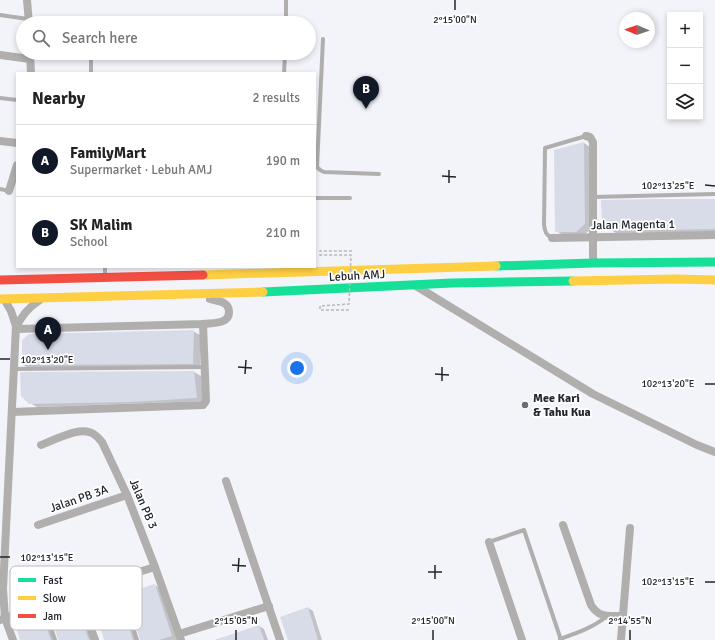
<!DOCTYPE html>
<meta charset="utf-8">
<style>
body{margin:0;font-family:Signika,sans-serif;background:#f6f6f6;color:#222}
.controls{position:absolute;right:12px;top:12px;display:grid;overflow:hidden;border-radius:0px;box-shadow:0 2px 6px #0003}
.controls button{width:36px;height:36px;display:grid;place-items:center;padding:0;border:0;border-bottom:1px solid #e0e0e0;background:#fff;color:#222;font:20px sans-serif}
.compass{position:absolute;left:619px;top:12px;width:36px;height:36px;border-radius:50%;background:#fff;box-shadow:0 2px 6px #0003;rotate:272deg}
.you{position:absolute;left:297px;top:368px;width:14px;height:14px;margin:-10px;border:3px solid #fff;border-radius:50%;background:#1a73e8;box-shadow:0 0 0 6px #1a73e833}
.badge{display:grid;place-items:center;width:26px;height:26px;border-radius:50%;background:#111827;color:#fff;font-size:13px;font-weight:700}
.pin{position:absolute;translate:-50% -33px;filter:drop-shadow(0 1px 2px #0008)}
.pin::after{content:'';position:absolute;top:21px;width:14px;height:12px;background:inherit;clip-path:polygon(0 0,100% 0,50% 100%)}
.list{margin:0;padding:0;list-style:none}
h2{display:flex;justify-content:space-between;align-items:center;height:52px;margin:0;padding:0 16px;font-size:17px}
h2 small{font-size:13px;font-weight:400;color:#767676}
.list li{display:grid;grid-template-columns:26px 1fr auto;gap:12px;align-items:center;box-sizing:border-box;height:72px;padding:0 16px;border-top:1px solid #e0e0e0}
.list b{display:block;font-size:15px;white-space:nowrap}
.list p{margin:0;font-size:13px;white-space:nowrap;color:#767676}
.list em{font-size:13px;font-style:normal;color:#767676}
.icon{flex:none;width:22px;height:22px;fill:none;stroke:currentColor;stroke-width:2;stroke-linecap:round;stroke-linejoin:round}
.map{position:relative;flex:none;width:715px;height:640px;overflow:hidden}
.search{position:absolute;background:#fff;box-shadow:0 2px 6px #0003;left:16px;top:16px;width:300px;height:44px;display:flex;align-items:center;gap:10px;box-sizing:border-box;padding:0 14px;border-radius:22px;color:#767676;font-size:15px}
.panel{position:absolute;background:#fff;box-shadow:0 2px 6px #0003;left:16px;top:72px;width:300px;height:196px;border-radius:0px}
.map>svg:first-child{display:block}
</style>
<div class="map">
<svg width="715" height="640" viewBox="0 0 715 640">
<rect width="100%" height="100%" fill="#f2f4fa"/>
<g fill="#0003">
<polygon points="584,143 590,147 592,228 584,235 563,235 556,231"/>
<polygon points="715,200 715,232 616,233 603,226"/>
<polygon points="193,331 200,335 200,367 30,369 23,365"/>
<polygon points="194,372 201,376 203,401 37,407 30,403"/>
<polygon points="154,585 160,588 177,640 141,640"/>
<polygon points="119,596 124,599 137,640 105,640"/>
<polygon points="308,608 313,611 322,640 289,640"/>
<polygon points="78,611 83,614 92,640 59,640"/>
<polygon points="44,622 49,625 55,640 21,640"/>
<polygon points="259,626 264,629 268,640 215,640"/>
</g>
<g fill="#d8dce8">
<polygon points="584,142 585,224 576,232 555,232 554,150"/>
<polygon points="655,199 715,199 715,229 612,231 602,226 601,200"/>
<polygon points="194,330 193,364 22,365 22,340 29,334"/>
<polygon points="194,371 197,398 131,402 29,404 21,396 20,372"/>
<polygon points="155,584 172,636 159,640 140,640 125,593"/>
<polygon points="119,595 133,640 104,640 102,633 92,604"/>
<polygon points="308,607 318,640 288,640 280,617"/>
<polygon points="78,610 89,640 58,640 52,619"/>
<polygon points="44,621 51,640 20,640 17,630"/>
<polygon points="259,625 264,640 218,640 218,639"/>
</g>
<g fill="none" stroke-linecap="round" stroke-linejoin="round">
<g stroke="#b0afae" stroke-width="4">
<polyline points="0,15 28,19"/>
<polyline points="286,23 286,0"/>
<polyline points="323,39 317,167 320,170 324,172 379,174"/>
<polyline points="91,73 91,53"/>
<polyline points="284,73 285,53"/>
<polyline points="0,98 17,100"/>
<polyline points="0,189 9,191"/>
<polyline points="593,197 715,194"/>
<polyline points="315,198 350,198"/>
<path d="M 552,238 C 546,235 545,232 544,225 L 545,148 L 586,136"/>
<polyline points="105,267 105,275"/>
<polyline points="14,369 205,367"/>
<polyline points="489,542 524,530 561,640"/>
<polyline points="117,579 137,640"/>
<polyline points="43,604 55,640"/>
<path d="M 560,639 C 577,633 592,628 606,617"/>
</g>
<g stroke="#b0afae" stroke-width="8">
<polyline points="27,0 29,23"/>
<polyline points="30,54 31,73"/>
<polyline points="0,55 30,59"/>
<polyline points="586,136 590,137 593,142 593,263"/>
<polyline points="0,141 17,143"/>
<polyline points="9,191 17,165"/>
<polyline points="552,238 715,235"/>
<polyline points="416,286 593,394 697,445 715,452"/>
<polyline points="4,299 11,311 16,326 3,589 5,618 13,640"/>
<path d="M 16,328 C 21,316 29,307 40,300"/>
<path d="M 16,329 L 203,324 C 210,323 219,324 225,320 C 228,318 229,315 229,312 C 229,301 217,301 210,299"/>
<polyline points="12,412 203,405 206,401 203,324"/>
<path d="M 41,445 C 55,440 82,424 95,435 C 98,437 100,440 102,442 L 127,495 L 155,567 L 181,640"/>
<polyline points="226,481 280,640"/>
<polyline points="38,525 127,495"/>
<path d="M 563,525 L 591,605 C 599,618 608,616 622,616"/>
<polyline points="489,542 522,640"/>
<polyline points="77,591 95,640"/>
<polyline points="0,620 77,591 155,567"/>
<polyline points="179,634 269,606"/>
<polyline points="621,640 630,528"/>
</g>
<g stroke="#16e098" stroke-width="9">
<polyline points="496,266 593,263 715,262"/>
<polyline points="263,292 452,283 573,281"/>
</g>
<g stroke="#ffcf43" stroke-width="9">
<polyline points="203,275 496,266"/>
<polyline points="573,281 676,279 715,280"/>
<polyline points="0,299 263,292"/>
</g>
<polyline stroke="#f24e42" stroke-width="9" points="0,280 203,275"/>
<polyline stroke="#b6b8b9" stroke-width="1.5" stroke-dasharray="3 2" stroke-linecap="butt" points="349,310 320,310 320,306 349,304 351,255 320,255 320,251 354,251"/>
</g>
<path fill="none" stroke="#22242b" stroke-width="1.5" d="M 455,10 L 455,0M 442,176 L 456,177M 449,183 L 449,170M 705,185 L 715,186M 0,359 L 10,359M 238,367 L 252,368M 245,374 L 246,360M 435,374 L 449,375M 442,381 L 442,367M 705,384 L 715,384M 0,557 L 10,557M 232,565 L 246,566M 238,572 L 239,558M 428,572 L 442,572M 435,579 L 435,565M 705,582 L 715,582M 236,640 L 236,630M 433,640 L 433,630M 630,640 L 630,630"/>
<circle fill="#6b6d73" stroke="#fff" stroke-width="1.5" cx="525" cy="405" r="4"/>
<g text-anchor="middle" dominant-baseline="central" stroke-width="3.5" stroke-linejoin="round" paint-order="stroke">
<g font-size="12" fill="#22242b" stroke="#fff">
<text transform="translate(633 225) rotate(-1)">Jalan Magenta 1</text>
<text transform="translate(357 276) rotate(-3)">Lebuh AMJ</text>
<text transform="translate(79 499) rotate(-19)">Jalan PB 3A</text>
<text transform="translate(143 504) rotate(67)">Jalan PB 3</text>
</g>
<g font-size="12" font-weight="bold" fill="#22242b" stroke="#fff" text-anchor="start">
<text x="533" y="398">Mee Kari<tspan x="533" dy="14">&amp; Tahu Kua</tspan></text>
</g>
</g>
<rect x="10" y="566" width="132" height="64" rx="6" fill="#fff" stroke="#bdbdbf" stroke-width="1"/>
<rect x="18" y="578" width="18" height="4" fill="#16e098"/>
<rect x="18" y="596" width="18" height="4" fill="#ffcf43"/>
<rect x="18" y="614" width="18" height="4" fill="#f24e42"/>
<g font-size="11" fill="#22242b">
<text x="43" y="584">Fast</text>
<text x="43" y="602">Slow</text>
<text x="43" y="620">Jam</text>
</g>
<g font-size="10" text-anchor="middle" fill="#22242b" stroke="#fff" stroke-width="3.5" stroke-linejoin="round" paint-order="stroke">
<text x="455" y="23">2°15'00"N</text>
<text x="668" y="189">102°13'25"E</text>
<text x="47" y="363">102°13'20"E</text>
<text x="668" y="387">102°13'20"E</text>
<text x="47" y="561">102°13'15"E</text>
<text x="668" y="585">102°13'15"E</text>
<text x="236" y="624">2°15'05"N</text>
<text x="433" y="624">2°15'00"N</text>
<text x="630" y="624">2°14'55"N</text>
</g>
</svg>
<div class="controls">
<button>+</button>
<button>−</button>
<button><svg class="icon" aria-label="layers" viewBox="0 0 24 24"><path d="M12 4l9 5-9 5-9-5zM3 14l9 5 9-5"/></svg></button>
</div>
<svg class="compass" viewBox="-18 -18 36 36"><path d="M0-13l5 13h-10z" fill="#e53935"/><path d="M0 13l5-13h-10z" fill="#767676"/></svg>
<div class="you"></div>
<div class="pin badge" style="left:48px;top:350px">A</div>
<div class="pin badge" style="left:366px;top:109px">B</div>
<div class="search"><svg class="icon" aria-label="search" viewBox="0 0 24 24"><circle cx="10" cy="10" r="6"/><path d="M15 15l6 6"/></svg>Search here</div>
<section class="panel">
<h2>Nearby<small>2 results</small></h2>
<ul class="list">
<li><span class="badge">A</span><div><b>FamilyMart</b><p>Supermarket · Lebuh AMJ</p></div><em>190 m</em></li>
<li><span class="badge">B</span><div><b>SK Malim</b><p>School</p></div><em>210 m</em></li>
</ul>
</section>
</div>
